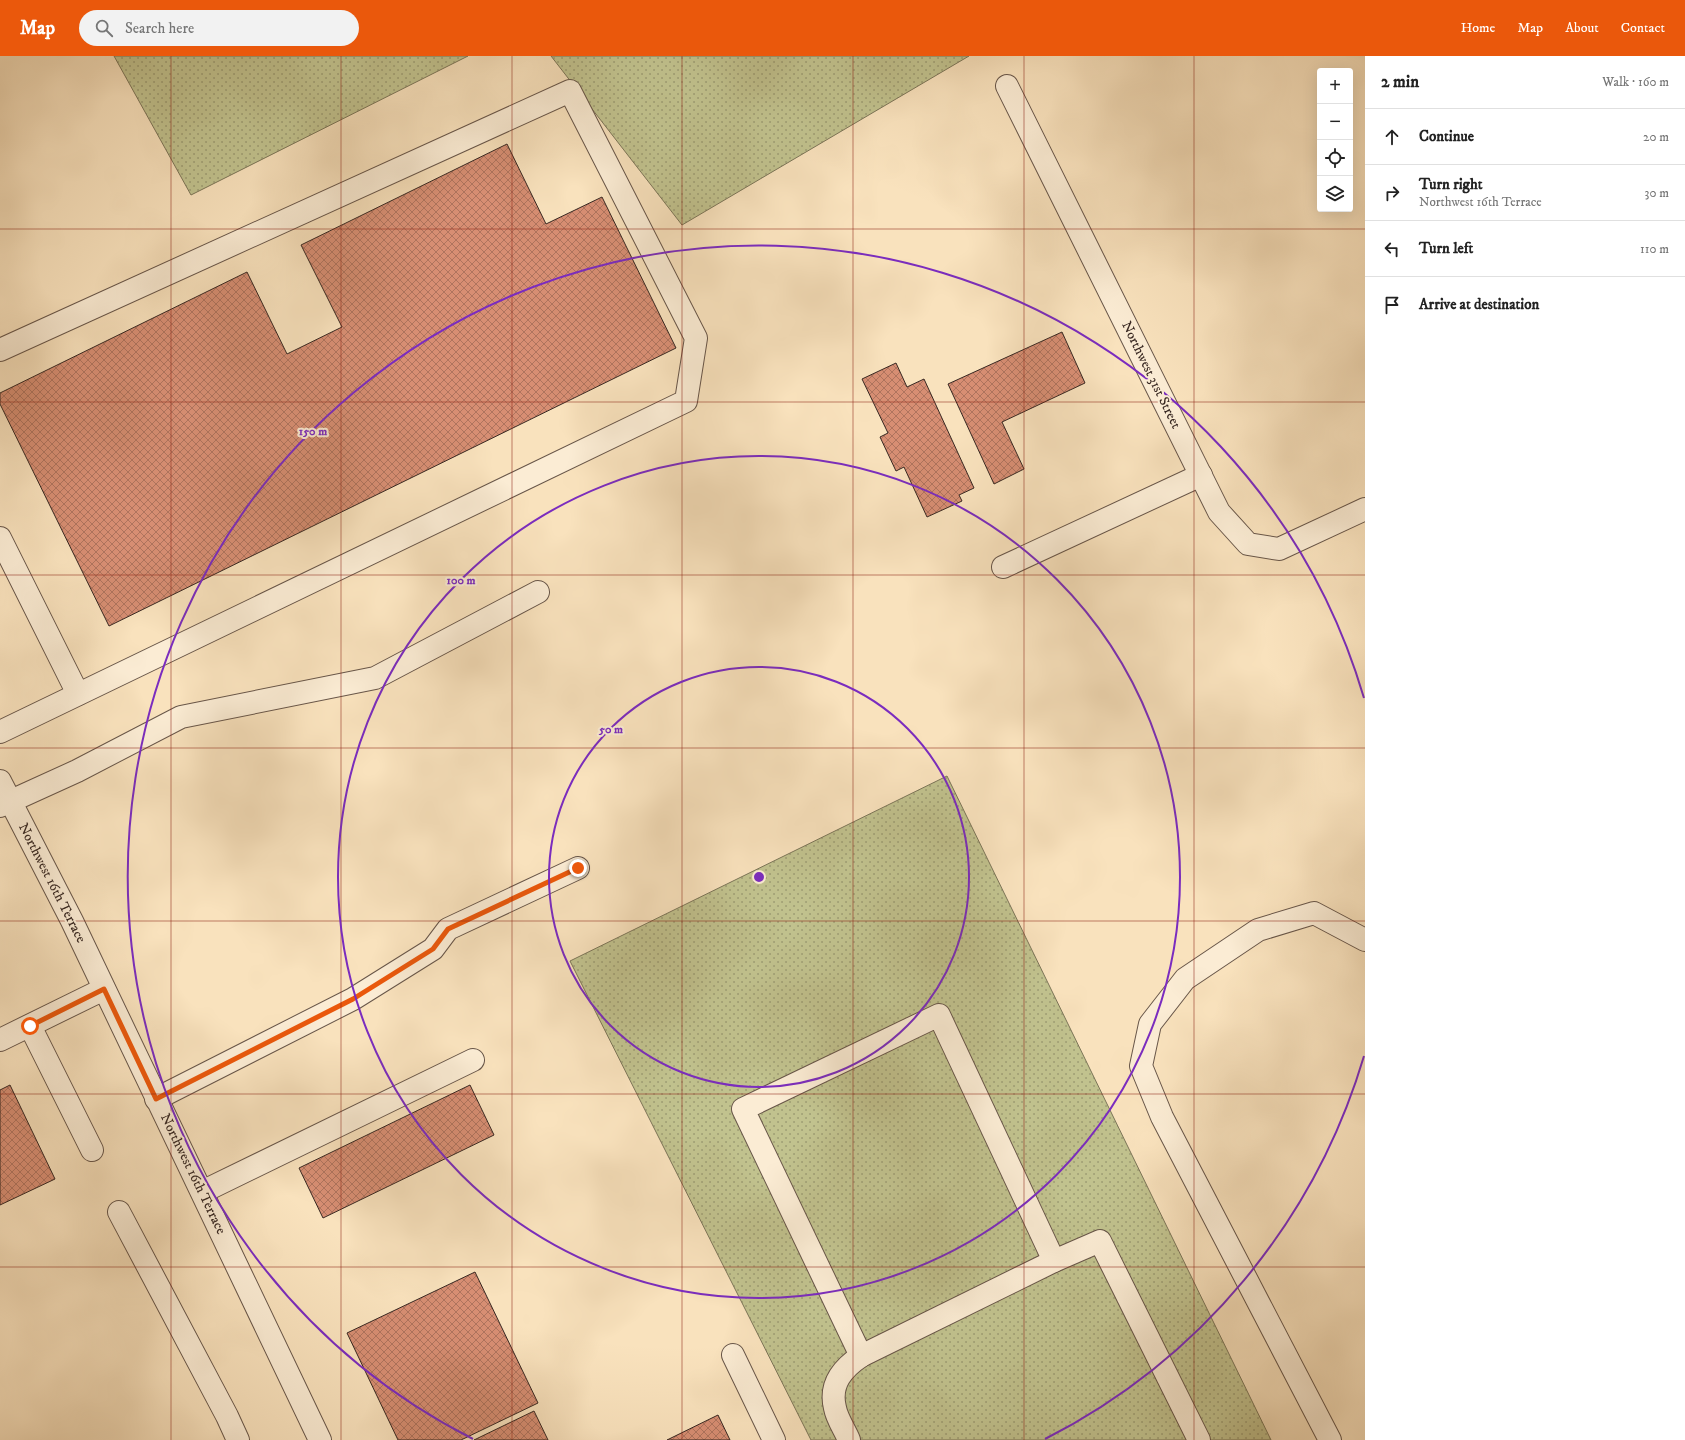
<!DOCTYPE html>
<meta charset="utf-8">
<style>
body{margin:0;font-family:"IM FELL DW Pica",serif;background:#f2f2f2;color:#222}
.controls{position:absolute;right:12px;top:12px;display:grid;overflow:hidden;border-radius:4px;box-shadow:0 4px 16px #0002}
.controls button{width:36px;height:36px;display:grid;place-items:center;padding:0;border:0;border-bottom:1px solid #e0e0e0;background:#fff;color:#222;font:20px sans-serif}
.stop{position:absolute;width:12px;height:12px;margin:-9px;border:3px solid #ea580c;border-radius:50%;background:#fff}
.stop.end{background:#ea580c;border-color:#fff;box-shadow:0 1px 4px #0008}
.list{margin:0;padding:0;list-style:none}
h2{display:flex;justify-content:space-between;align-items:center;height:52px;margin:0;padding:0 16px;font-size:17px}
h2 small{font-size:13px;font-weight:400;color:#767676}
.list li{display:grid;grid-template-columns:26px 1fr auto;gap:12px;align-items:center;box-sizing:border-box;height:56px;padding:0 16px;border-top:1px solid #e0e0e0}
.list b{display:block;font-size:15px;white-space:nowrap}
.list p{margin:0;font-size:13px;white-space:nowrap;color:#767676}
.list em{font-size:13px;font-style:normal;color:#767676}
.icon{flex:none;width:22px;height:22px;fill:none;stroke:currentColor;stroke-width:2;stroke-linecap:round;stroke-linejoin:round}
.map{position:relative;flex:none;width:1365px;height:1384px;overflow:hidden}
header{display:flex;align-items:center;gap:24px;box-sizing:border-box;height:56px;padding:0 20px;background:#ea580c;color:#fff}
header strong{font-size:19px}
nav{display:flex;gap:22px;margin-inline-start:auto;font-size:14px}
.search{width:280px;height:36px;background:#f2f2f2;display:flex;align-items:center;gap:10px;box-sizing:border-box;padding:0 14px;border-radius:22px;color:#767676;font-size:15px}
main{display:flex}
aside{flex:1;background:#fff}
.map>svg:first-child{display:block}
</style>
<header>
<strong>Map</strong>
<div class="search"><svg class="icon" aria-label="search" viewBox="0 0 24 24"><circle cx="10" cy="10" r="6"/><path d="M15 15l6 6"/></svg>Search here</div>
<nav><a>Home</a><a>Map</a><a>About</a><a>Contact</a></nav>
</header>
<main>
<div class="map">
<svg width="1365" height="1384" viewBox="0 0 1365 1384">
<defs>
<pattern id="grass-dots" width="8" height="8" patternUnits="userSpaceOnUse"><rect width="8" height="8" fill="#c1c28e"/><path d="M2 2h.1M6 6h.1" fill="none" stroke="#9e9e74" stroke-width="1.8" stroke-linecap="round"/></pattern>
<pattern id="building-cross-hatch" width="8" height="8" patternUnits="userSpaceOnUse"><rect width="8" height="8" fill="#d78e73"/><path d="M0 0l8 8M0 8l8-8" fill="none" stroke="#af745e"/></pattern>
</defs>
<rect width="100%" height="100%" fill="#f9e2bd"/>
<filter id="stains"><feTurbulence type="fractalNoise" baseFrequency=".005" numOctaves="4"/><feColorMatrix values="0 0 0 0 .2 0 0 0 0 .09 0 0 0 0 .02 0 0 0 .5 -.17"/></filter>
<radialGradient id="worn" r=".72"><stop offset=".6" stop-color="#630" stop-opacity="0"/><stop offset="1" stop-color="#630" stop-opacity=".3"/></radialGradient>
<g fill="url(#grass-dots)" stroke="#7c7558">
<polygon points="114,0 468,0 191,139"/>
<polygon points="551,0 969,0 682,169"/>
<polygon points="947,720 1271,1384 811,1384 570,905"/>
</g>
<g fill="url(#building-cross-hatch)" stroke="#382822">
<polygon points="507,88 546,168 602,141 676,292 109,570 0,348 0,337 247,216 287,298 342,271 301,189"/>
<polygon points="1062,276 1085,327 1002,366 1024,413 994,428 948,328"/>
<polygon points="896,307 907,331 924,323 974,432 959,439 962,445 927,461 904,411 896,415 880,381 888,377 862,323"/>
<polygon points="10,1029 55,1123 0,1149 0,1034"/>
<polygon points="470,1029 494,1079 323,1162 299,1112"/>
<polygon points="475,1216 538,1347 461,1384 398,1384 347,1277"/>
<polygon points="534,1355 548,1384 474,1384"/>
<polygon points="718,1359 730,1384 667,1384"/>
</g>
<g fill="none" stroke-linecap="round" stroke-linejoin="round">
<defs>
<g id="minor">
<polyline points="1007,30 1219,456 1248,488 1279,493 1365,453"/>
<polyline points="0,294 570,35 696,282 686,345 0,676"/>
<polyline points="0,482 78,638"/>
<polyline points="1003,511 1201,419"/>
<polyline points="0,725 72,865 320,1384"/>
<polyline points="0,750 77,715 181,661 375,622 538,536"/>
<polyline points="30,970 92,1094"/>
<polyline points="0,984 104,933"/>
<polyline points="156,1043 353,943 433,893 448,873 578,812"/>
<polyline points="202,1136 473,1004"/>
<polyline points="119,1156 227,1360 238,1384"/>
<polyline points="733,1299 774,1384"/>
<polyline points="861,1300 743,1053 939,959 1054,1205"/>
<path d="M 849,1384 C 845,1374 837,1363 835,1352 C 829,1328 843,1312 861,1300 L 1054,1205 L 1100,1185 L 1199,1384"/>
<polyline points="1330,1384 1162,1061 1141,1010 1150,968 1185,923 1258,874 1314,857 1365,884"/>
</g>
</defs>
<use href="#minor" stroke="#685649" stroke-width="24"/>
<use href="#minor" stroke="#fbecd4" stroke-width="22"/>
</g>
<g fill="none" stroke-linecap="round" stroke-linejoin="round">
<polyline stroke="#ea580c" stroke-width="5" points="30,970 104,933 156,1043 353,943 433,893 448,873 578,812"/>
</g>
<path fill="none" stroke="#8f2418" stroke-width="1" stroke-opacity="0.55" d="M 171,0 L 171,1384M 341,0 L 341,1384M 512,0 L 512,1384M 682,0 L 682,1384M 853,0 L 853,1384M 1024,0 L 1024,1384M 1194,0 L 1194,1384M 0,173 L 1365,173M 0,346 L 1365,346M 0,519 L 1365,519M 0,692 L 1365,692M 0,865 L 1365,865M 0,1038 L 1365,1038M 0,1211 L 1365,1211"/>
<g fill="none" stroke="#7b2cbf" stroke-width="2">
<circle cx="759" cy="821" r="210"/>
<circle cx="759" cy="821" r="421"/>
<path d="M1364 1000A631 631 0 0 1 1045 1383M473 1383A631 631 0 1 1 1364 642"/>
</g>
<g text-anchor="middle" dominant-baseline="central" stroke-width="4" stroke-linejoin="round" paint-order="stroke">
<g font-size="14" fill="#382822" stroke="#fbecd4">
<text transform="translate(1151 319) rotate(64)">Northwest 31st Street</text>
<text transform="translate(52 827) rotate(63)">Northwest 16th Terrace</text>
<text transform="translate(193 1118) rotate(64)">Northwest 16th Terrace</text>
</g>
</g>
<circle cx="759" cy="821" r="6" fill="#7b2cbf" stroke="#fbecd4" stroke-width="2"/>
<g font-size="12" text-anchor="middle" font-weight="bold" fill="#7b2cbf" stroke="#fbecd4" stroke-width="4" stroke-linejoin="round" paint-order="stroke">
<text x="313" y="379">150 m</text>
<text x="461" y="528">100 m</text>
<text x="611" y="677">50 m</text>
</g>
<rect width="100%" height="100%" filter="url(#stains)"/>
<rect width="100%" height="100%" fill="url(#worn)"/>
</svg>
<div class="controls">
<button>+</button>
<button>−</button>
<button><svg class="icon" aria-label="locate" viewBox="0 0 24 24"><circle cx="12" cy="12" r="6"/><path d="M12 2v4M12 18v4M2 12h4M18 12h4"/></svg></button>
<button><svg class="icon" aria-label="layers" viewBox="0 0 24 24"><path d="M12 4l9 5-9 5-9-5zM3 14l9 5 9-5"/></svg></button>
</div>
<div class="stop" style="left:30px;top:970px"></div>
<div class="stop end" style="left:578px;top:812px"></div>
</div>
<aside>
<h2>2 min<small>Walk · 160 m</small></h2>
<ul class="list">
<li><svg class="icon" aria-label="ahead" viewBox="0 0 24 24"><path d="M12 20V5M6 11l6-6 6 6"/></svg><div><b>Continue</b></div><em>20 m</em></li>
<li><svg class="icon" aria-label="right" viewBox="0 0 24 24"><path d="M7 20v-9h11M14 6l5 5-5 5"/></svg><div><b>Turn right</b><p>Northwest 16th Terrace</p></div><em>30 m</em></li>
<li><svg class="icon" aria-label="left" viewBox="0 0 24 24"><path d="M17 20v-9H6M10 6l-5 5 5 5"/></svg><div><b>Turn left</b></div><em>110 m</em></li>
<li><svg class="icon" aria-label="arrive" viewBox="0 0 24 24"><path d="M6 21V4h12l-3 4 3 4H6"/></svg><div><b>Arrive at destination</b></div></li>
</ul>
</aside>
</main>
